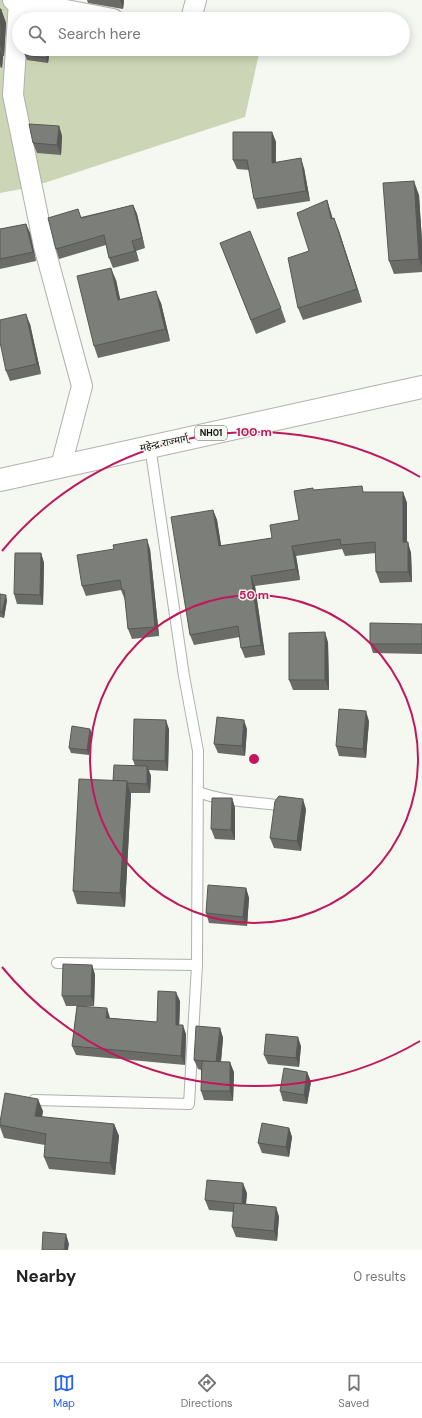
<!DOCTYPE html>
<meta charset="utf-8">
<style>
body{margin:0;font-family:"DM Sans","Noto Sans Devanagari",sans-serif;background:#f2f2f2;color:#222}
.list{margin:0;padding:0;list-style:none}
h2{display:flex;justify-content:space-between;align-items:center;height:52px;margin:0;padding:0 16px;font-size:17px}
h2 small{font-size:13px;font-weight:400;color:#767676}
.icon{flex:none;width:22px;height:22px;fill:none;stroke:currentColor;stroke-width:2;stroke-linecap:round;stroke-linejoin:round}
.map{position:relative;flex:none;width:422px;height:1250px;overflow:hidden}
.search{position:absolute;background:#fff;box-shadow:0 2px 10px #0003;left:12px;right:12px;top:12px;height:44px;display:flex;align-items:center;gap:10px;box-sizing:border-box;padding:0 14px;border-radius:22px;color:#767676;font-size:15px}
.sheet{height:112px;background:#fff}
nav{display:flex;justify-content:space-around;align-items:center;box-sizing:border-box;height:56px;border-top:1px solid #e0e0e0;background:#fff;font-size:11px;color:#767676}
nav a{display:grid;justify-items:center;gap:2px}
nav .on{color:#2563eb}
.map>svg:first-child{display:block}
</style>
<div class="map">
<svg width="422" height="1250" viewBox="0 0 422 1250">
<rect width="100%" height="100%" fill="#f5f7f1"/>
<polygon fill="#ccd5b5" points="0,0 13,0 113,19 19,19 19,49 260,49 245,117 32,187 0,193"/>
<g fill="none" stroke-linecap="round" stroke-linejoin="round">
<defs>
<g id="lane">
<polyline points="150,446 184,676 198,751 197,965"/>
<path d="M 198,792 C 225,802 248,801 276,805"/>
<polyline points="34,1100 189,1104 197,965 57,963"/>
</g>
<g id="street">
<polyline points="13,0 113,19"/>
<polyline points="19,1 13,95 44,246 82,386 61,466"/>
<polyline points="191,19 196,0"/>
</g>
<polyline id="highway" points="0,480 422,387"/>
</defs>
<use href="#lane" stroke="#b0b1ac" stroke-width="12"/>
<use href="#street" stroke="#b0b1ac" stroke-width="22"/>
<use href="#highway" stroke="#b0b1ac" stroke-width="24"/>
<use href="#lane" stroke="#fff" stroke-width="10"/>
<use href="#street" stroke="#fff" stroke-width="20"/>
<use href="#highway" stroke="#fff" stroke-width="22"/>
</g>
<g fill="#6b6c68">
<polygon points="87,0 124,0 123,9 88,3"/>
<polygon points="0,9 1,9 6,23 4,56 3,56 2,68 0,67"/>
<polygon points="50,49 48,63 27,60 25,55"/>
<polygon points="59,126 62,136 61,155 37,153 33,143"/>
<polygon points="272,132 276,142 276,162 304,168 310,201 257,209 254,199 249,170 237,169 233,160"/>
<polygon points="419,195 422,242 422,272 394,274 389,261"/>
<polygon points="327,200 331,213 333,219 339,231 362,302 303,320 298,308 309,251"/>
<polygon points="133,205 137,214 145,248 136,251 139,261 113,268 109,258 106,245 59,259 56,249 81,217"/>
<polygon points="26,224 30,233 36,261 0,269 0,229"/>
<polygon points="220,243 281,308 286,322 256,334"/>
<polygon points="116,280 120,300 161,303 170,341 98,358 94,346"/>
<polygon points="30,324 41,374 10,381 6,371"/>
<polygon points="314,490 365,492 403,492 407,503 407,542 411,553 412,582 380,583 376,572 376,553 345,556 342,549 296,556 300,580 255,586 265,655 245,658 241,648 240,637 194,645 190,635 213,510 217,520 221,546 272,538 299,520"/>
<polygon points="150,549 159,636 132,639 128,629 125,600 121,590 86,596 82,586"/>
<polygon points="41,553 44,563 43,605 17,604 14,594"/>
<polygon points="0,594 7,600 4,618 0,617"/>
<polygon points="422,624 422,654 373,653 370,644"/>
<polygon points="328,642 329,690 293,690 289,680"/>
<polygon points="369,721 366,758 339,756 336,746"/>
<polygon points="169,729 168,771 149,770 151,776 150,793 131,793 131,795 125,907 77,904 73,891 113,781 135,766 133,760"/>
<polygon points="247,729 245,756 218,753 214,744"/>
<polygon points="92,734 89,755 71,753 69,748"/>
<polygon points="232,798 235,808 235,840 215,839 211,829"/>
<polygon points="306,809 301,851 274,848 270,838"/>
<polygon points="246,888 249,898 247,926 209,923 206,913"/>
<polygon points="92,965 95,975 94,1006 79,1006 110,1018 157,1022 180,1001 179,1025 186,1034 185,1065 76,1055 72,1046 77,1006 66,1006 62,996"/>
<polygon points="220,1028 223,1038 221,1062 234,1072 233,1101 204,1100 201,1091 201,1070 198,1069 194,1060"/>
<polygon points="301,1046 299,1067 268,1064 264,1055"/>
<polygon points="307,1072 311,1082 307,1104 283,1101 280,1091"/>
<polygon points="43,1111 42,1117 114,1124 119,1136 115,1175 49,1169 44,1157 45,1145 4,1138 0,1127 0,1122"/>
<polygon points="289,1128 292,1137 289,1157 262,1153 258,1143"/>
<polygon points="247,1193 246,1204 276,1207 279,1217 277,1241 236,1237 232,1227 234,1212 209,1210 205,1200"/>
</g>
<g fill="#575855">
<polygon points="120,0 124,0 123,9"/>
<polygon points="1,9 6,23 4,56 0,45"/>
<polygon points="0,49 3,56 2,68 0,63"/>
<polygon points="47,49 50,49 48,63 46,58"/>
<polygon points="59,126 62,136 61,155 57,145"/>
<polygon points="272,132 276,142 275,173 272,163"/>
<polygon points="301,158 304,168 310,201 306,191"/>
<polygon points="414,181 419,195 422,242 422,267 419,259"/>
<polygon points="327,200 331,213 335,232 331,219"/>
<polygon points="133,205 137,214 145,248 142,238"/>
<polygon points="334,218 339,231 362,302 357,289"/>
<polygon points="26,224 30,233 36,261 33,252"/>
<polygon points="132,241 136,251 139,261 135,251"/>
<polygon points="111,268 116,280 123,312 118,300"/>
<polygon points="156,291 161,303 170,341 165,329"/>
<polygon points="26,314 30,324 41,374 37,364"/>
<polygon points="403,492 407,503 407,553 403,542"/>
<polygon points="213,510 217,520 223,557 219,546"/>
<polygon points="147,539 150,549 159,636 155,627"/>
<polygon points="408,542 411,553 412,582 408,572"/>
<polygon points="292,546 296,556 300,580 296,569"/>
<polygon points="41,553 44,563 43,605 40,595"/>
<polygon points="251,576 255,586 265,655 261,645"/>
<polygon points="6,595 7,600 4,618 2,612"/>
<polygon points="325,632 328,642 329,690 325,680"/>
<polygon points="366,711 369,721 366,758 363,749"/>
<polygon points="166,720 169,729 168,771 165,761"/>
<polygon points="244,720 247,729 245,756 242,746"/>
<polygon points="90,729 92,734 89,755 87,750"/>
<polygon points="147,766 151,776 150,793 147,784"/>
<polygon points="127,781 131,795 125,907 120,893"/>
<polygon points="232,798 235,808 235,840 231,830"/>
<polygon points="303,799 306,809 301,851 297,841"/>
<polygon points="246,888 249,898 247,926 243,917"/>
<polygon points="92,965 95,975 94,1006 91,996"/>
<polygon points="176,992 180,1001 179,1034 176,1025"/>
<polygon points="107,1008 110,1018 109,1027 106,1018"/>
<polygon points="183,1025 186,1034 185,1065 181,1056"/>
<polygon points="220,1028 223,1038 220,1071 216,1062"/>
<polygon points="298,1037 301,1046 299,1067 296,1058"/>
<polygon points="230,1062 234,1072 233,1101 230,1091"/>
<polygon points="307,1072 311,1082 307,1104 304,1095"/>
<polygon points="38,1099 43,1111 40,1128 35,1116"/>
<polygon points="114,1124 119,1136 115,1175 110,1163"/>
<polygon points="289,1128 292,1137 289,1157 286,1147"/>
<polygon points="243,1183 247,1193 245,1213 242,1204"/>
<polygon points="276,1207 279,1217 277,1241 274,1231"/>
<polygon points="66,1234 69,1244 68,1250 64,1250"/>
</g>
<g fill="#7c7e79" stroke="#575855">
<polygon points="0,9 1,9 0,25"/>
<polygon points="25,49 47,49 46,58 25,55"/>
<polygon points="29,124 59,126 57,145 33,143"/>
<polygon points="233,132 272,132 272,163 301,158 306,191 254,199 247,160 233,160"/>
<polygon points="414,181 419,259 389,261 383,183"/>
<polygon points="327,200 331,219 334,218 357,289 298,308 288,258 309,251 297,213"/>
<polygon points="133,205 142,238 132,241 135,251 109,258 104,235 56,249 48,218 78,209 81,218"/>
<polygon points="26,224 33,252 0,259 0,229"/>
<polygon points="250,231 281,308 251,320 220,243"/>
<polygon points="111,268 118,300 156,291 165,329 94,346 77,276"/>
<polygon points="26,314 37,364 6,371 0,342 0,320"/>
<polygon points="362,486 363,492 403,492 403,542 408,542 408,572 376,572 375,542 341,545 340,539 292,546 296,569 251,576 261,645 241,648 238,626 190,635 171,517 213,510 219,546 272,538 270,525 299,520 294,491 313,488 313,490"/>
<polygon points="147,539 155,627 128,629 124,590 122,590 120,580 82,586 77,555 114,549 113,545"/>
<polygon points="15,553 41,553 40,595 14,594"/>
<polygon points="0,594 6,595 2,612 0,612"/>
<polygon points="370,623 422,624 422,644 370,644"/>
<polygon points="325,632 325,680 289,680 289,633"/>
<polygon points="339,709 366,711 363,749 336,746"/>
<polygon points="217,717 244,720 242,746 214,744"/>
<polygon points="134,719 166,720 165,761 133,760"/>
<polygon points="72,726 90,729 87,750 69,748"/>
<polygon points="114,765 147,766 147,784 127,783 127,781 113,781"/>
<polygon points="79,779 127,781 120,893 73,891"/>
<polygon points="279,796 303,799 297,841 270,838 275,801"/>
<polygon points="212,798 232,798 231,830 211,829"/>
<polygon points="208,885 246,888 243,917 206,913"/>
<polygon points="63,964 92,965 91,996 62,996"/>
<polygon points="158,991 176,992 176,1025 183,1025 181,1056 72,1046 77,1006 107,1008 106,1018 157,1022"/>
<polygon points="196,1026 220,1028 216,1062 194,1060"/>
<polygon points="266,1034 298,1037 296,1058 264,1055"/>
<polygon points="202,1061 230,1062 230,1091 201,1091"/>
<polygon points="284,1068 307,1072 304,1095 280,1091"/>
<polygon points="5,1093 38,1099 35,1116 114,1124 110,1163 44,1157 46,1134 0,1125 0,1122"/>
<polygon points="262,1123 289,1128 286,1147 258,1143"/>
<polygon points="207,1180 243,1183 242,1204 205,1200"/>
<polygon points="234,1203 276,1207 274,1231 232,1227"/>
<polygon points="43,1232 66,1234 64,1250 42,1250"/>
</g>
<g fill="none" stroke="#c2185b" stroke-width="2">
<circle cx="254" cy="759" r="164"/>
<path d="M420 1041A327 327 0 0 1 2 967M2 551A327 327 0 0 1 420 477"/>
</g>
<g text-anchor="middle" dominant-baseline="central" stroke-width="3" stroke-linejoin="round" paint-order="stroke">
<rect fill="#f5f7f1" stroke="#545552" stroke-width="1" x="195" y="426" width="32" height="14" rx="3"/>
<g font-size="9" font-weight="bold" fill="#0f0f0e">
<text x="211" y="433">NH01</text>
</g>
<g font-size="10" fill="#0f0f0e" stroke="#f5f7f1">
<text transform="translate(164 443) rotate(-12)">महेन्द्र राज्मार्ग्</text>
</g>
</g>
<circle cx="254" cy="759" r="6" fill="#c2185b" stroke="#f5f7f1" stroke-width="2"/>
<g font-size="12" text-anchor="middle" font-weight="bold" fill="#c2185b" stroke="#f5f7f1" stroke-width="3" stroke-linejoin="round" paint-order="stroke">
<text x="254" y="436">100 m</text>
<text x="254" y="599">50 m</text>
</g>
</svg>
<div class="search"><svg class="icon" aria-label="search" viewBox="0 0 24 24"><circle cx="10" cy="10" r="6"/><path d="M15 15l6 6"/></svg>Search here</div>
</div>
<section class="sheet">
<h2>Nearby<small>0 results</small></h2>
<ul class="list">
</ul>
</section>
<nav>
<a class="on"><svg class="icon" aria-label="map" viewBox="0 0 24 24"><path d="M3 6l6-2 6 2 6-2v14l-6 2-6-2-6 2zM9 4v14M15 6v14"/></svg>Map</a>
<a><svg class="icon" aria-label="directions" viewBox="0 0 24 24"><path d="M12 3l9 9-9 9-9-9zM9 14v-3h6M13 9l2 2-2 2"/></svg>Directions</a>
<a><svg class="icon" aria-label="saved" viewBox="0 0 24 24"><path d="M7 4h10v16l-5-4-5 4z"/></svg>Saved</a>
</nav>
